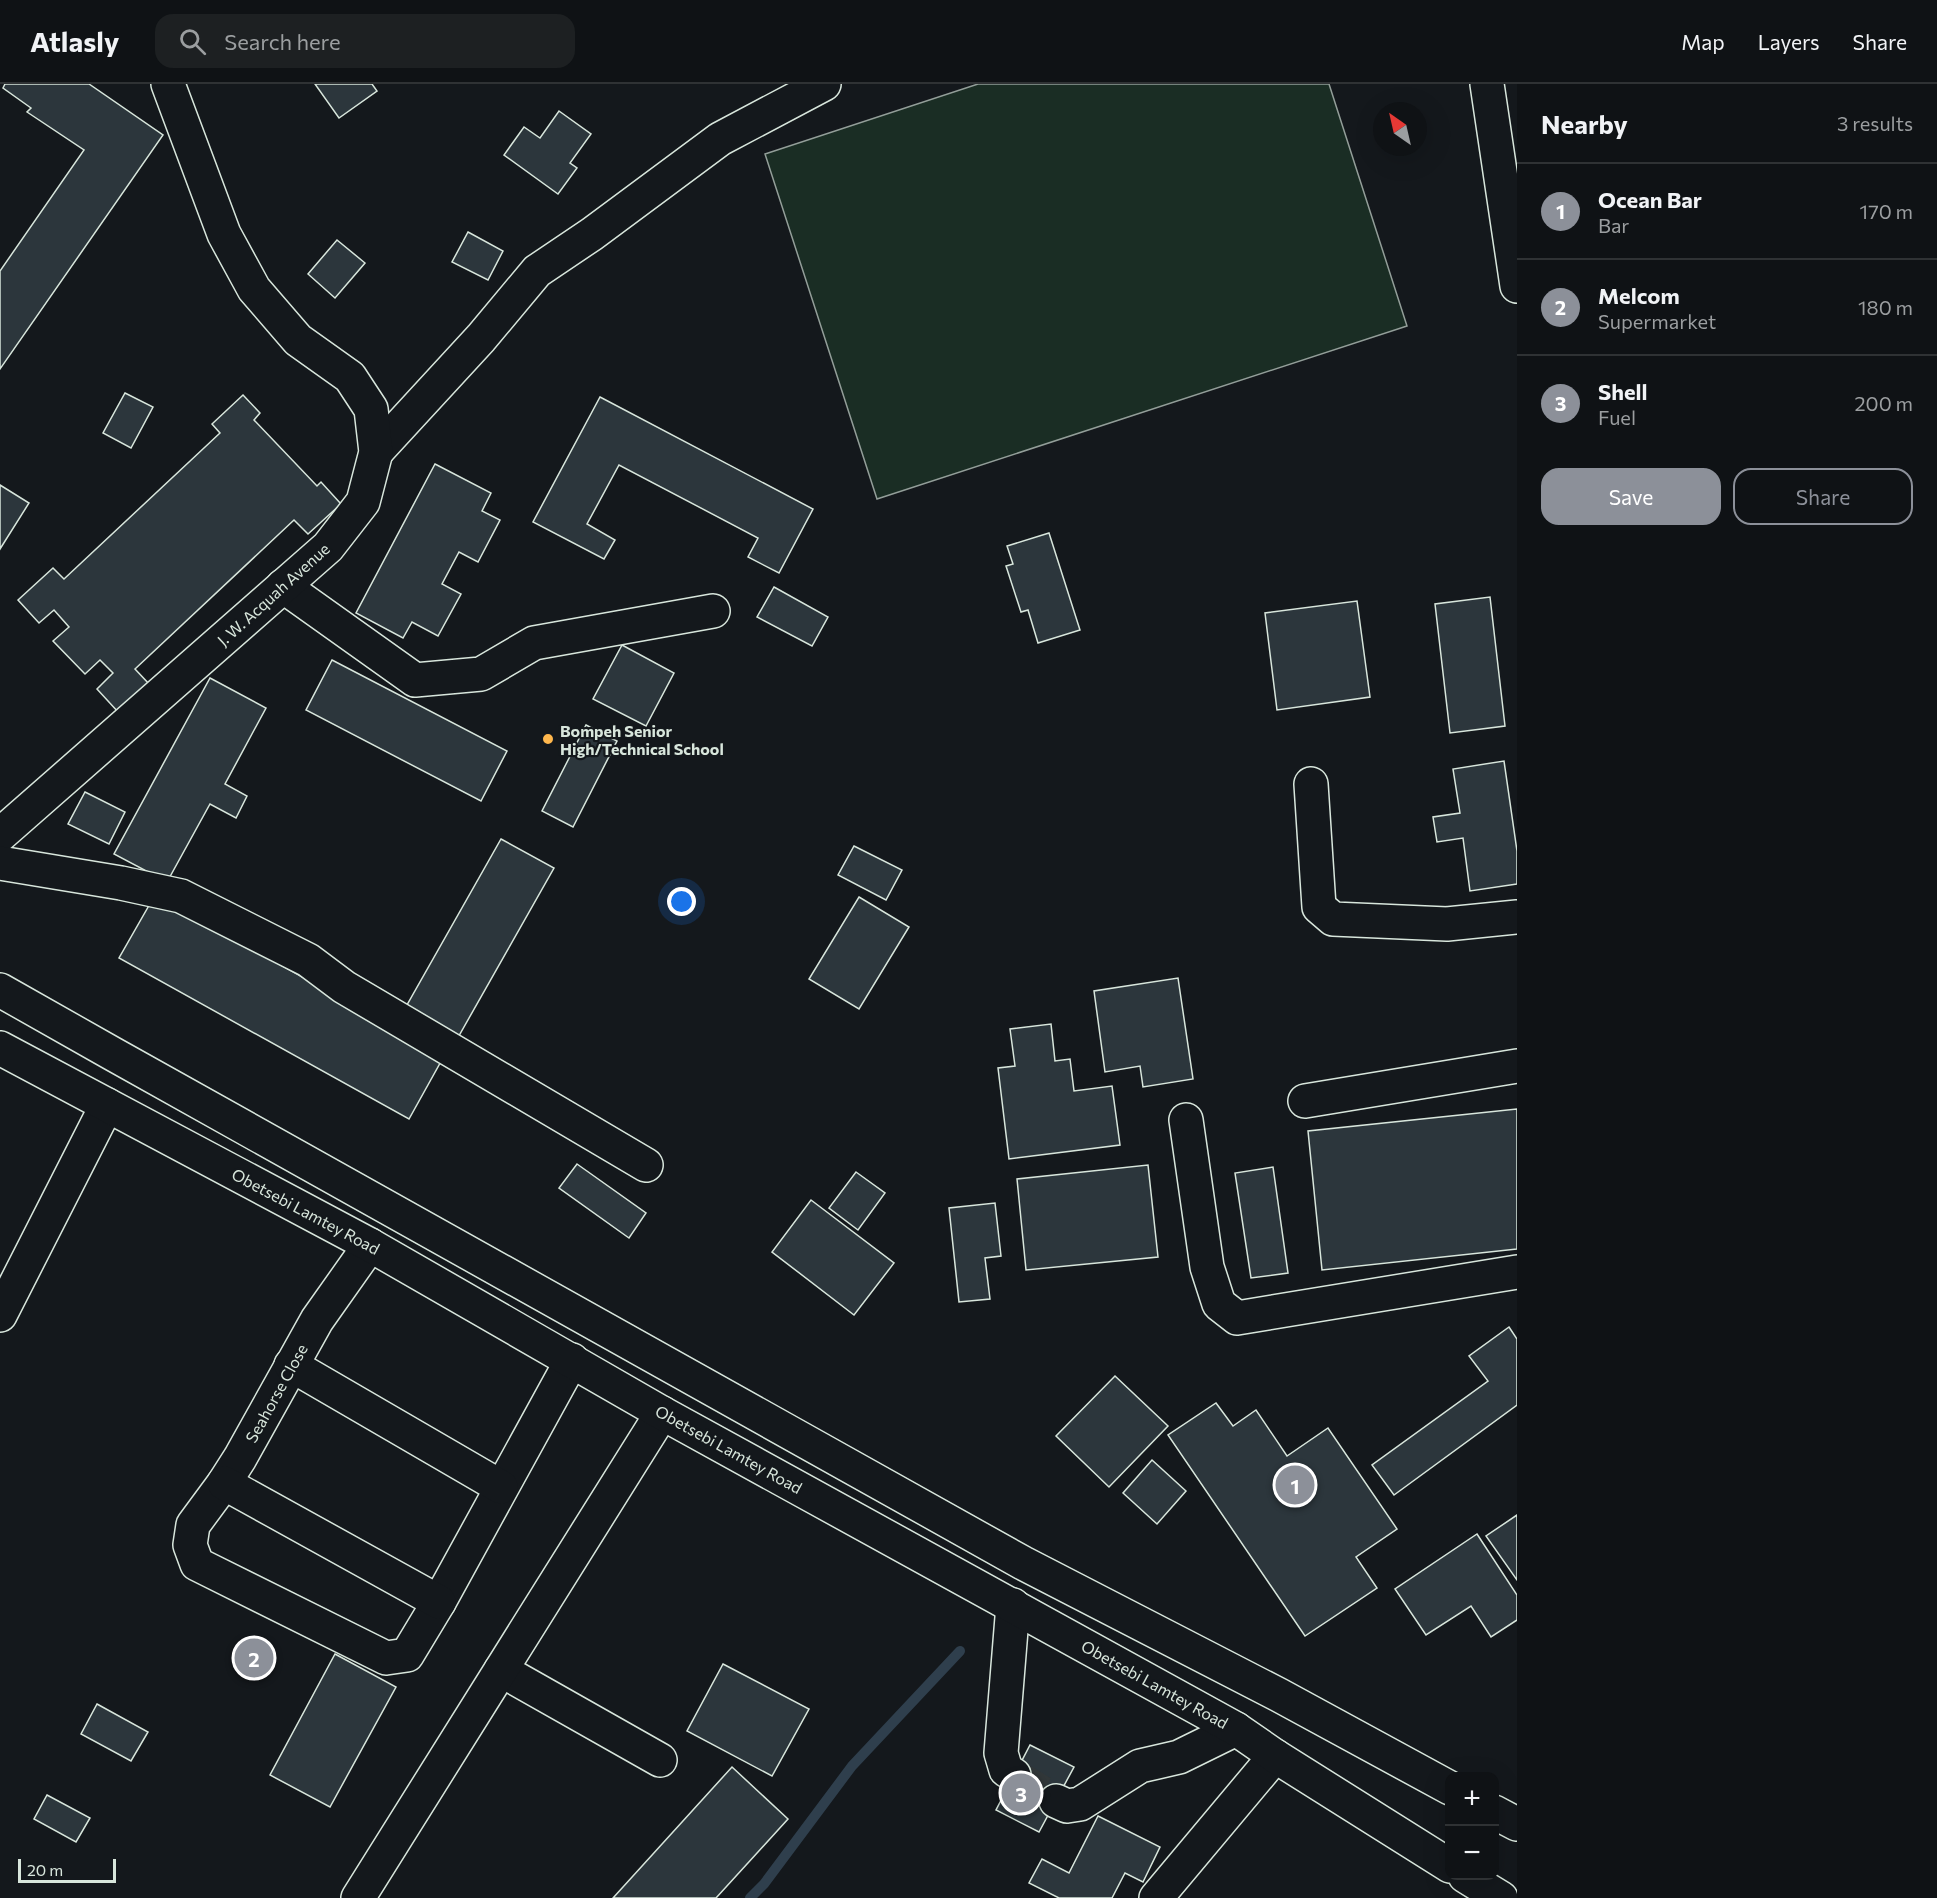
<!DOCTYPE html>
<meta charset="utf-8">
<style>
body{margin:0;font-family:Commissioner,sans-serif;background:#1d2022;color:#f1f3f6}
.controls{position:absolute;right:18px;bottom:18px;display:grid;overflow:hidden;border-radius:12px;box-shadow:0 6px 24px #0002}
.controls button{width:54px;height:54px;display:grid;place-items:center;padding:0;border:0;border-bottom:2px solid #2f3234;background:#0f1215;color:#f1f3f6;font:30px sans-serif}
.compass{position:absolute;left:1373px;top:18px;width:54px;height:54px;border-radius:50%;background:#0f1215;box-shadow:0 6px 24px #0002;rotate:326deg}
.scale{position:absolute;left:18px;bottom:15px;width:98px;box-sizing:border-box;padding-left:6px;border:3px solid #d8e6dc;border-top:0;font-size:16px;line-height:21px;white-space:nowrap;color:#d8e6dc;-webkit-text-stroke:4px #14181c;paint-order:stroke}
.you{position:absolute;left:682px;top:818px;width:21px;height:21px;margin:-15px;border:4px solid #fff;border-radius:50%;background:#1a73e8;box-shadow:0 0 0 9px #1a73e833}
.badge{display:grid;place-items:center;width:39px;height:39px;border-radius:50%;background:#8c9099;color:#fff;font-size:20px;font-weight:700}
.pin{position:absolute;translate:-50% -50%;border:3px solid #fff;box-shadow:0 2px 6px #0006}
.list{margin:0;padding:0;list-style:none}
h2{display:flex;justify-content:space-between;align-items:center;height:78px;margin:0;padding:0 24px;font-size:26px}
h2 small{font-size:20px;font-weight:400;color:#9b9ea0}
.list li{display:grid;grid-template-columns:39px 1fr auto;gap:18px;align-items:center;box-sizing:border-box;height:96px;padding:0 24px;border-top:2px solid #2f3234}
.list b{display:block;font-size:22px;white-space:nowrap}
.list p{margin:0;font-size:20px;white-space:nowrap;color:#9b9ea0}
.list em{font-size:20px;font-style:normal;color:#9b9ea0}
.actions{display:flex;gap:12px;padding:18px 24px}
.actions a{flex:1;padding:14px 0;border:2px solid #8c9099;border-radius:18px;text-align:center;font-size:21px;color:#8c9099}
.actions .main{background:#8c9099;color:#fff}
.icon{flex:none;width:33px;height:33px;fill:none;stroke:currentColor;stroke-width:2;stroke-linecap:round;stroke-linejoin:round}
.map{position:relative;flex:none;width:1517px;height:1814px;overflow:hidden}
header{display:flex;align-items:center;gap:36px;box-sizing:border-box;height:84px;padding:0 30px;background:#0f1215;border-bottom:2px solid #2f3234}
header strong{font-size:28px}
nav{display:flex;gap:33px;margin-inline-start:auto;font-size:21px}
.search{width:420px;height:54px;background:#1d2022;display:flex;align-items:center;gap:15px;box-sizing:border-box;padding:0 21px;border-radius:18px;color:#9b9ea0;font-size:22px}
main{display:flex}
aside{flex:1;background:#0f1215}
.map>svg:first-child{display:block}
</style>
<header>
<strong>Atlasly</strong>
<div class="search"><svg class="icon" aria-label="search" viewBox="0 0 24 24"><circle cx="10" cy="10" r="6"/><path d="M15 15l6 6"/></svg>Search here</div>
<nav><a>Map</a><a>Layers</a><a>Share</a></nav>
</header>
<main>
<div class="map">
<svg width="1517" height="1814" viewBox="0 0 1517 1814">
<rect width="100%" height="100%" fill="#14181c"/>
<polygon fill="#1a2d24" stroke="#939e99" stroke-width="1.5" points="978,0 1329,0 1407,242 877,415 765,70"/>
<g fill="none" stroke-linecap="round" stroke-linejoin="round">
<polyline stroke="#2f3f4d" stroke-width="10" points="750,1814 764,1800 852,1682 960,1567"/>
</g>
<g fill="#2c363c" stroke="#d8e6dc" stroke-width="1.5">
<polygon points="5,0 89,0 163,51 0,285 0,187 84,66 27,28 31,24 3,4"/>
<polygon points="315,0 372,0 377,7 339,34"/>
<polygon points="559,27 591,50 570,79 577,84 558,110 504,71 524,43 540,54"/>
<polygon points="468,148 503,167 488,196 452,178"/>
<polygon points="337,156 365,179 335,214 308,190"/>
<polygon points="125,309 153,323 131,364 103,349"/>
<polygon points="243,311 260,329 254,336 317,402 321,398 341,420 308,450 294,436 135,585 150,601 119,629 97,605 113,589 100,576 85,590 53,557 69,543 54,526 39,539 18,516 53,484 64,495 220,349 212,340"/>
<polygon points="600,313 813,425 779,489 748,473 758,454 619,381 587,440 615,456 604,475 533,438"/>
<polygon points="435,380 491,409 482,427 500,436 478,478 459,468 442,500 461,510 438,552 412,538 403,554 356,529"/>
<polygon points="0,401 29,419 0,465"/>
<polygon points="1049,449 1080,546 1038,559 1028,526 1021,528 1006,482 1013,480 1007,462"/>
<polygon points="774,503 828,533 812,562 757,533"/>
<polygon points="1490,513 1505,642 1450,649 1435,520"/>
<polygon points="1357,517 1370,613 1277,626 1265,529"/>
<polygon points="622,561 674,589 646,642 593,615"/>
<polygon points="332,576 507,667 481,717 306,626"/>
<polygon points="210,594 266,624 225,700 247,712 236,734 210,720 167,798 114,770"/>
<polygon points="586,641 617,657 573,743 542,727"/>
<polygon points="1504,677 1517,767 1517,800 1470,807 1463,754 1437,758 1433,733 1460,729 1453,685"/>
<polygon points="85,708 125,728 109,760 68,740"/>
<polygon points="501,755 554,784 456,957 403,928"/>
<polygon points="854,762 902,786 886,816 838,791"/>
<polygon points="155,811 444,972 409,1035 119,874"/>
<polygon points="859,813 909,843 859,925 809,895"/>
<polygon points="1178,894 1193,995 1143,1003 1140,982 1105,988 1094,907"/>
<polygon points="1051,940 1055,977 1070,975 1074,1007 1112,1002 1120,1061 1009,1075 998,984 1015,982 1010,945"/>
<polygon points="1517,1025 1517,1165 1322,1186 1308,1047"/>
<polygon points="577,1080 646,1129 629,1154 559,1104"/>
<polygon points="1148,1081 1158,1173 1026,1186 1017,1095"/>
<polygon points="1273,1083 1288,1189 1251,1194 1235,1089"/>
<polygon points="856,1088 885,1109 858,1146 829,1124"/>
<polygon points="811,1116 894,1179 854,1231 772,1168"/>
<polygon points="995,1119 1001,1172 985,1174 990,1215 959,1218 949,1124"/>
<polygon points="1509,1243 1517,1255 1517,1321 1394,1411 1372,1381 1488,1297 1469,1272"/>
<polygon points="1115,1292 1168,1342 1109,1403 1056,1352"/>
<polygon points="1216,1319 1233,1342 1256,1326 1287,1372 1328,1344 1397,1445 1356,1473 1377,1504 1305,1552 1168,1351"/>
<polygon points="1152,1376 1186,1407 1157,1440 1123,1409"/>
<polygon points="1517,1431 1517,1496 1486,1452"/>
<polygon points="1477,1450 1517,1511 1517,1536 1491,1553 1471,1522 1426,1551 1395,1505"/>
<polygon points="335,1570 396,1603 330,1723 270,1691"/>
<polygon points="723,1580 809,1625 772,1692 687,1647"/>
<polygon points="97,1620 148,1648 131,1677 81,1650"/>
<polygon points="1030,1661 1074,1683 1039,1748 996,1726"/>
<polygon points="732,1683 788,1735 716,1814 613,1814"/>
<polygon points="47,1711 90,1734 76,1758 34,1735"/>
<polygon points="1098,1732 1160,1763 1143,1798 1125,1789 1112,1814 1059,1814 1029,1799 1042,1775 1069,1789"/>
</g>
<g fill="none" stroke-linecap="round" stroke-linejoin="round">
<polyline stroke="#313739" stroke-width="33" stroke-dasharray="33 16" stroke-linecap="butt" points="1014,1691 1056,1717"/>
<defs>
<g id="minor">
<polyline points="1487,0 1517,202"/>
<polyline points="376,368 481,254 537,187 592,150 720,55 824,0"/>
<polyline points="283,502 415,596 481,590 534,559 713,527"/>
<polyline points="1311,700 1319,823 1333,835 1447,840 1517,833"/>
<polyline points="0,751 328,463 363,418 376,368 371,325 350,293 298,256 254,205 224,150 168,0"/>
<polyline points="0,779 121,799 181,812 308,876 344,903 646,1081"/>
<polyline points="1305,1017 1517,982"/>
<polyline points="1186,1036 1207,1183 1219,1220 1237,1234 1517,1188"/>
<polyline points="370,1161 317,1236 240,1374 224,1399 193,1441 190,1461 197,1480 386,1574 407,1571 439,1518 572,1276"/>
<polyline points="0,1231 107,1021"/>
<polyline points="291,1281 501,1403"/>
<polyline points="224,1399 439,1518"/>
<polyline points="1013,1521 1001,1669 1006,1686 1014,1691"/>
<polyline points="501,1586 660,1676"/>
<polyline points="1056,1717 1067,1722 1080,1720 1140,1682 1179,1673 1236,1645"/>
<polyline points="358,1814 662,1329"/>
<polyline points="1156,1814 1275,1672"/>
</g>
<g id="major">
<polyline points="0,906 113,970 1023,1479 1279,1611 1450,1704"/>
<polyline points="0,964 370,1161 662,1329 1236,1645 1275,1672 1450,1782"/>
<polyline points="1494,1728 1517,1740"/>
<polyline points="1465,1792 1501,1814"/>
</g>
</defs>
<use href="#minor" stroke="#d8e6dc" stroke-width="36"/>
<use href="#major" stroke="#d8e6dc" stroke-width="36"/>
<use href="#minor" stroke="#14181c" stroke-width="33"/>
<use href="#major" stroke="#14181c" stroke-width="33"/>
</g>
<circle fill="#ffb74d" stroke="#14181c" stroke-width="2" cx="548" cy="655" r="6"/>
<g text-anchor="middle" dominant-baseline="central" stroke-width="4.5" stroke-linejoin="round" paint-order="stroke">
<g font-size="16" fill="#d8e6dc" stroke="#14181c">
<text transform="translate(273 510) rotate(-42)">J. W. Acquah Avenue</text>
<text transform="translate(306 1127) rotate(28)">Obetsebi Lamtey Road</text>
<text transform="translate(276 1309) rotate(-61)">Seahorse Close</text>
<text transform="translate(729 1365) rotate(29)">Obetsebi Lamtey Road</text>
<text transform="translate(1155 1600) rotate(29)">Obetsebi Lamtey Road</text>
</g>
<g font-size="16" font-weight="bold" fill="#d8e6dc" stroke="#14181c" text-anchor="start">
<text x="560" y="646">Bompeh Senior<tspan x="560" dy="18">High/Technical School</tspan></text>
</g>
</g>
</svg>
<div class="controls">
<button>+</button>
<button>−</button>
</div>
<svg class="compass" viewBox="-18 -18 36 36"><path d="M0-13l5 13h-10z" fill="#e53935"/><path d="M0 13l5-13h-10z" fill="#9b9ea0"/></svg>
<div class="scale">20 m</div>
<div class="you"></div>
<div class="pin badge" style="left:1295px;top:1401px">1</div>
<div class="pin badge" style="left:254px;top:1574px">2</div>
<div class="pin badge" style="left:1021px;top:1709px">3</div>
</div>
<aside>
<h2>Nearby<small>3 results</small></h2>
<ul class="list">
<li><span class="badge">1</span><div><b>Ocean Bar</b><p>Bar</p></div><em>170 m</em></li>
<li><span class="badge">2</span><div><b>Melcom</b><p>Supermarket</p></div><em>180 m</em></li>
<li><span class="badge">3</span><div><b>Shell</b><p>Fuel</p></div><em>200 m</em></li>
</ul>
<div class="actions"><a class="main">Save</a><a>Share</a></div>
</aside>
</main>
